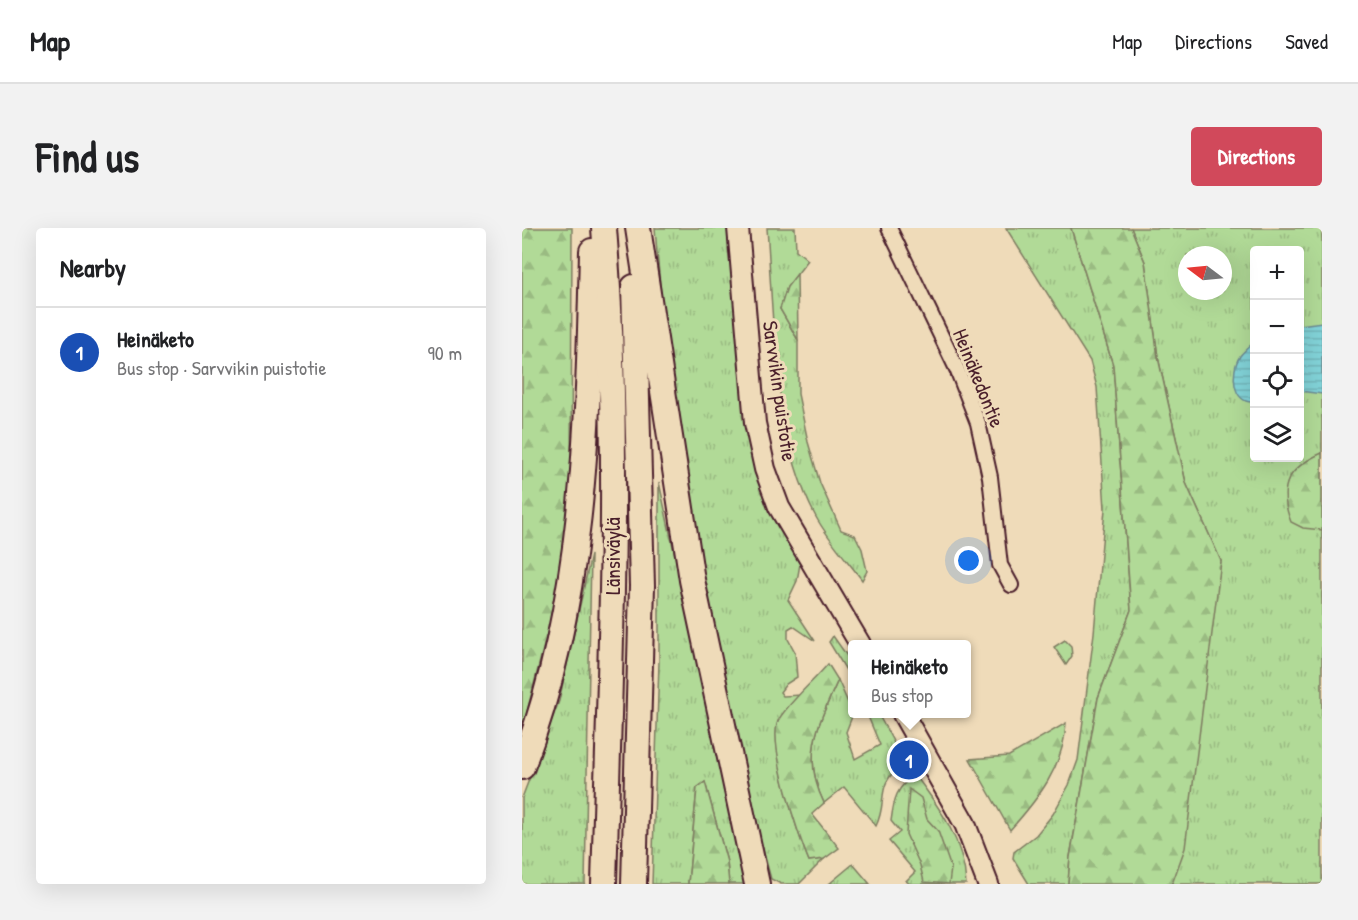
<!DOCTYPE html>
<meta charset="utf-8">
<style>
body{margin:0;font-family:"Patrick Hand",sans-serif;background:#f2f2f2;color:#202124}
.controls{position:absolute;right:18px;top:18px;display:grid;overflow:hidden;border-radius:6px;box-shadow:0 6px 24px #0002}
.controls button{width:54px;height:54px;display:grid;place-items:center;padding:0;border:0;border-bottom:2px solid #e0e0e0;background:#fff;color:#202124;font:30px sans-serif}
.compass{position:absolute;left:656px;top:18px;width:54px;height:54px;border-radius:50%;background:#fff;box-shadow:0 6px 24px #0002;rotate:286deg}
.you{position:absolute;left:447px;top:333px;width:21px;height:21px;margin:-15px;border:4px solid #fff;border-radius:50%;background:#1a73e8;box-shadow:0 0 0 9px #1a73e833}
.badge{display:grid;place-items:center;width:39px;height:39px;border-radius:50%;background:#d1495b;color:#fff;font-size:20px;font-weight:700}
.pin{position:absolute;translate:-50% -50%;border:3px solid #fff;box-shadow:0 2px 6px #0006}
.popup{position:absolute;left:326px;top:412px;width:123px;height:78px;box-sizing:border-box;display:grid;place-content:center;border-radius:6px;background:#fff;filter:drop-shadow(0 2px 4px #0005);font-size:20px;white-space:nowrap;color:#757577}
.popup b{font-size:22px;color:#202124}
.popup::after{content:'';position:absolute;left:50%;top:100%;margin-left:-12px;border:12px solid transparent;border-top-color:#fff}
.list{margin:0;padding:0;list-style:none}
h2{display:flex;justify-content:space-between;align-items:center;height:78px;margin:0;padding:0 24px;font-size:26px}
h2 small{font-size:20px;font-weight:400;color:#757577}
.list li{display:grid;grid-template-columns:39px 1fr auto;gap:18px;align-items:center;box-sizing:border-box;height:90px;padding:0 24px;border-top:2px solid #e0e0e0}
.list b{display:block;font-size:22px;white-space:nowrap}
.list p{margin:0;font-size:20px;white-space:nowrap;color:#757577}
.list em{font-size:20px;font-style:normal;color:#757577}
.icon{flex:none;width:33px;height:33px;fill:none;stroke:currentColor;stroke-width:2;stroke-linecap:round;stroke-linejoin:round}
.map{position:relative;flex:none;width:800px;height:656px;overflow:hidden;border-radius:6px}
header{display:flex;align-items:center;gap:36px;box-sizing:border-box;height:84px;padding:0 30px;background:#fff;border-bottom:2px solid #e0e0e0}
header strong{font-size:28px}
nav{display:flex;gap:33px;margin-inline-start:auto;font-size:21px}
.intro{display:flex;align-items:center;justify-content:space-between;box-sizing:border-box;height:144px;padding:0 36px}
h1{margin:0;font-size:42px}
.button{padding:15px 27px;border-radius:6px;background:#d1495b;color:#fff;font-size:21px;font-weight:700}
main{display:flex;gap:36px;padding:0 36px}
aside{flex:1;background:#fff;border-radius:6px;box-shadow:0 6px 24px #0002}
.map>svg:first-child{display:block}
</style>
<header>
<strong>Map</strong>
<nav><a>Map</a><a>Directions</a><a>Saved</a></nav>
</header>
<div class="intro"><h1>Find us</h1><a class="button">Directions</a></div>
<main>
<aside>
<h2>Nearby<small></small></h2>
<ul class="list">
<li><span class="badge" style="background:#1a4fb4">1</span><div><b>Heinäketo</b><p>Bus stop · Sarvvikin puistotie</p></div><em>90 m</em></li>
</ul>
</aside>
<div class="map">
<svg width="800" height="656" viewBox="0 0 800 656">
<defs>
<pattern id="grass-tufts" width="24" height="20" patternUnits="userSpaceOnUse" patternTransform="scale(1.5)"><rect width="24" height="20" fill="#b1da97"/><path d="M3 7l-1-3M5 7V3M7 7l1-3M15 17l-1-3M17 17v-4M19 17l1-3" fill="none" stroke="#9abb82"/></pattern>
<pattern id="forest-firs" width="22" height="20" patternUnits="userSpaceOnUse" patternTransform="scale(1.5)"><rect width="22" height="20" fill="#b1da97"/><path d="M5 1l3.5 6h-7zM16 11l3.5 6h-7z" fill="#9abb82"/></pattern>
<pattern id="water-rules" width="6" height="5" patternUnits="userSpaceOnUse" patternTransform="scale(1.5)"><rect width="6" height="5" fill="#82d3d8"/><path d="M0 2.5h6" fill="none" stroke="#72b5ba"/></pattern>
</defs>
<rect width="100%" height="100%" fill="#efdbb9"/>
<filter id="ink" filterUnits="userSpaceOnUse"><feTurbulence type="fractalNoise" baseFrequency=".0167" numOctaves="2"/><feDisplacementMap in="SourceGraphic" scale="12" xChannelSelector="R" yChannelSelector="G"/><feConvolveMatrix kernelMatrix="1 2 1 2 8 2 1 2 1" color-interpolation-filters="sRGB"/></filter>
<g filter="url(#ink)">
<g fill="url(#grass-tufts)" stroke="#7e7c61" stroke-width="1.5" fill-rule="evenodd">
<path d="M 133,0 L 207,0 L 220,164 L 227,208 L 252,289 L 278,336 L 275,353 L 266,372 L 293,413 L 271,398 L 266,401 L 266,411 L 273,424 L 275,449 L 264,456 L 258,464 L 261,468 L 279,467 C 272,475 262,483 257,492 C 245,514 277,609 287,633 L 302,631 L 277,656 L 259,656 L 249,651 C 190,439 150,219 133,0 Z"/>
<path d="M 245,0 L 273,0 L 274,22 L 286,32 L 265,59 L 258,81 L 276,112 L 276,166 L 286,214 L 298,255 L 319,302 L 333,307 L 340,321 L 345,343 L 340,352 C 325,332 306,311 294,289 C 250,207 252,91 245,0 Z"/>
<polygon points="484,0 549,0 591,137 609,382 576,470 548,629 546,656 507,656 491,630 492,624 514,607 531,586 547,557 556,532 572,405 583,281 575,159 568,133"/>
<path d="M 609,0 L 800,0 L 800,656 L 649,656 L 699,333 L 664,255 L 636,129 L 623,34 ZM 732,22 L 778,22 L 778,230 L 732,230 ZM 665,27 L 701,27 L 701,63 L 665,63 Z"/>
<polygon points="137,254 224,656 207,656 205,634 183,554 175,560 166,656 130,656 137,434"/>
<polygon points="69,327 63,656 0,656 0,570 37,473"/>
<polygon points="311,408 330,435 330,452 307,414"/>
<path d="M 316,452 L 331,486 L 324,504 L 333,531 L 358,517 L 345,486 L 356,486 L 383,535 C 351,556 367,572 354,598 L 322,559 L 302,575 C 279,528 296,496 316,452 Z"/>
<path d="M 393,547 C 418,580 442,613 444,656 L 388,656 L 384,653 L 393,644 L 367,613 L 378,604 L 369,593 C 372,571 374,559 393,547 Z"/>
<polygon points="331,636 348,656 307,656"/>
</g>
<g fill="url(#forest-firs)" stroke="#7e7c61" stroke-width="1.5">
<polygon points="0,0 50,0 49,264 30,386 0,503"/>
<polygon points="549,0 609,0 623,34 636,129 664,255 699,333 663,620 650,656 546,656 548,629 576,470 609,382 591,137"/>
<polygon points="275,46 276,112 258,81 265,59"/>
<path d="M 800,225 L 800,302 L 781,300 L 769,294 C 755,258 766,240 800,225 Z"/>
<path d="M 306,436 L 316,452 C 296,496 279,528 302,575 L 290,586 L 317,620 L 302,631 L 287,633 C 277,610 244,512 257,491 C 270,471 291,454 306,436 Z"/>
<path d="M 544,495 C 542,538 516,571 488,602 L 448,531 L 487,528 Z"/>
<polygon points="183,554 205,634 207,656 166,656 175,560"/>
<polygon points="387,561 399,570 405,591 416,603 429,640 427,656 402,654 398,637 384,606"/>
</g>
<polygon fill="#b1da97" stroke="#7e7c61" stroke-width="1.5" points="543,412 549,418 550,428 544,437 532,419"/>
<g fill="url(#water-rules)" stroke="#6c8b93" stroke-width="1.5">
<polygon points="800,94 800,166 778,163 778,97"/>
<path d="M 732,114 L 732,174 C 710,176 708,143 718,128 C 722,123 728,118 732,114 Z"/>
</g>
<g fill="none" stroke-linecap="round" stroke-linejoin="round">
<defs>
<polyline id="minor" points="367,0 435,141 456,195 468,249 478,337 489,357"/>
<g id="secondary">
<polyline points="216,0 233,195 243,241 257,279 338,416"/>
<polyline points="381,486 443,596 466,656"/>
</g>
<g id="motorway">
<polyline points="116,0 170,352 235,656"/>
<polyline points="112,59 120,358 112,656"/>
<path d="M 0,539 C 63,374 66,198 70,23"/>
<path d="M 82,656 C 88,438 99,218 82,0"/>
</g>
</defs>
<use href="#minor" stroke="#4a1f2b" stroke-width="18"/>
<use href="#secondary" stroke="#4a1f2b" stroke-width="24"/>
<use href="#motorway" stroke="#4a1f2b" stroke-width="28"/>
<use href="#minor" stroke="#efdbb9" stroke-width="14"/>
<use href="#secondary" stroke="#efdbb9" stroke-width="20"/>
<use href="#motorway" stroke="#efdbb9" stroke-width="24"/>
</g>
</g>
<g text-anchor="middle" dominant-baseline="central" stroke-width="6" stroke-linejoin="round" paint-order="stroke">
<g font-size="21" fill="#4a1f2b" stroke="#efdbb9">
<text transform="translate(457 150) rotate(68)">Heinäkedontie</text>
<text transform="translate(258 163) rotate(82)">Sarvvikin puistotie</text>
<text transform="translate(90 328) rotate(-90)">Länsiväylä</text>
</g>
</g>
</svg>
<div class="controls">
<button>+</button>
<button>−</button>
<button><svg class="icon" aria-label="locate" viewBox="0 0 24 24"><circle cx="12" cy="12" r="6"/><path d="M12 2v4M12 18v4M2 12h4M18 12h4"/></svg></button>
<button><svg class="icon" aria-label="layers" viewBox="0 0 24 24"><path d="M12 4l9 5-9 5-9-5zM3 14l9 5 9-5"/></svg></button>
</div>
<svg class="compass" viewBox="-18 -18 36 36"><path d="M0-13l5 13h-10z" fill="#e53935"/><path d="M0 13l5-13h-10z" fill="#757577"/></svg>
<div class="you"></div>
<div class="pin badge" style="left:387px;top:532px;background:#1a4fb4">1</div>
<div class="popup"><b>Heinäketo</b>Bus stop</div>
</div>
</main>
